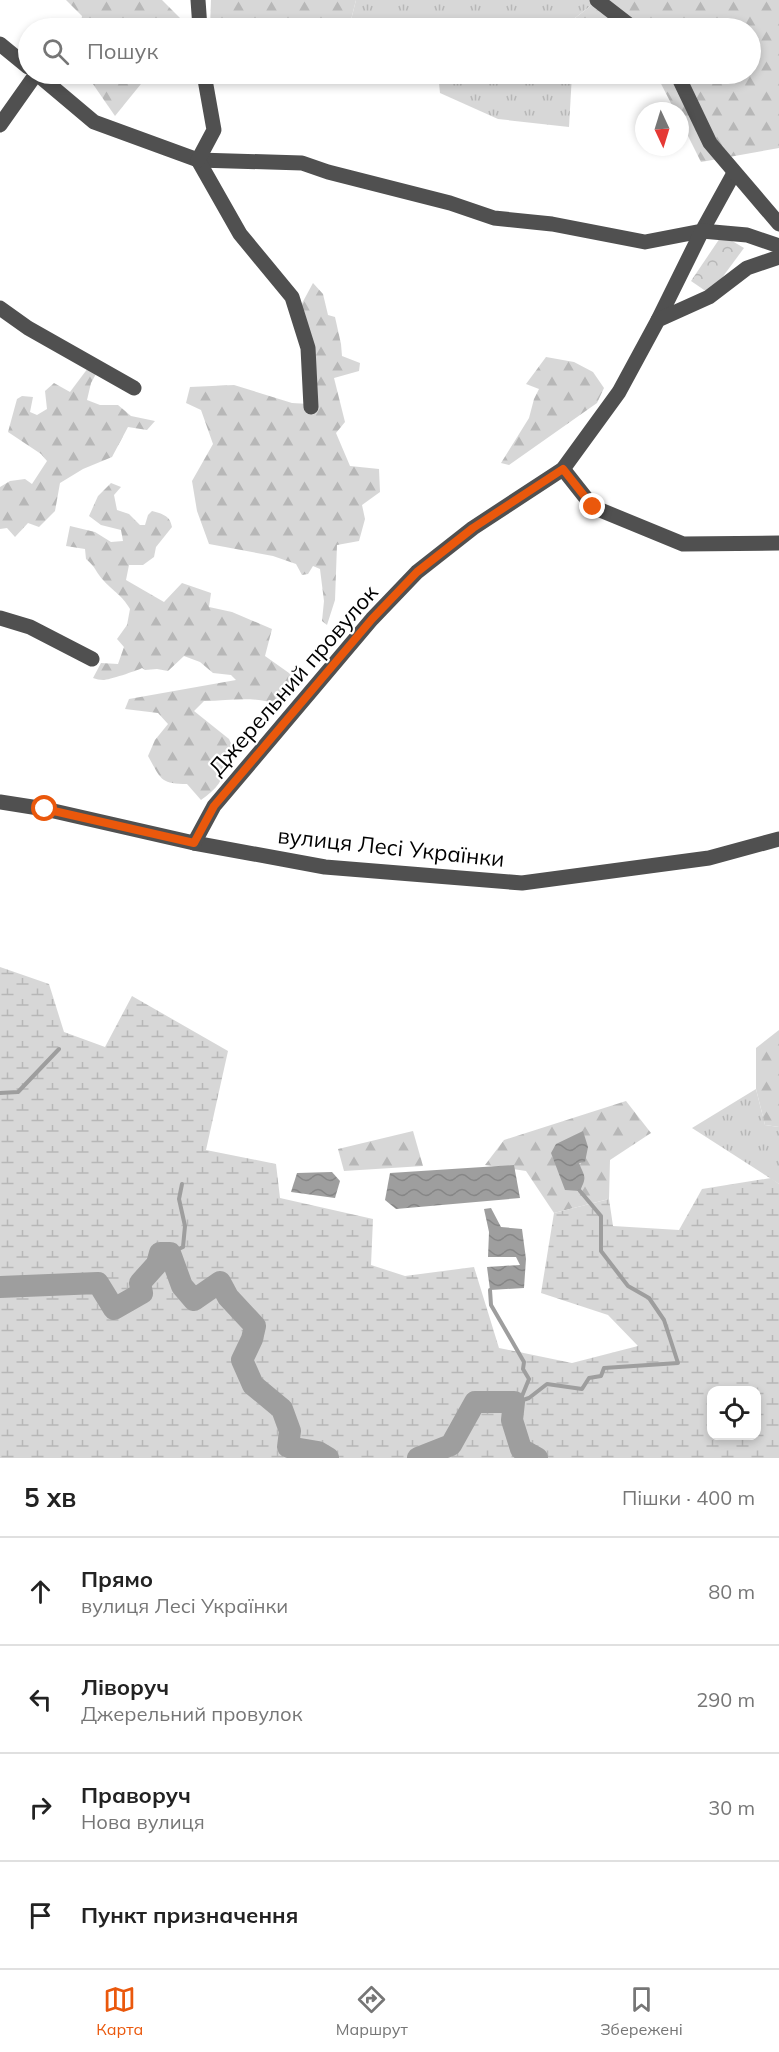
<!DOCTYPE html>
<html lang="uk">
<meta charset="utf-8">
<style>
body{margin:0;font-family:Mulish,sans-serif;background:#f6f6f6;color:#222}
.controls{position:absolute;right:18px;bottom:18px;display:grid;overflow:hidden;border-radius:12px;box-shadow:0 3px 9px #0003}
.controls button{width:54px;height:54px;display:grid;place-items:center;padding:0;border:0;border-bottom:2px solid #e0e0e0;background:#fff;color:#222;font:30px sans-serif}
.compass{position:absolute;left:635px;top:102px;width:54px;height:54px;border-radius:50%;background:#fff;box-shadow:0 3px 9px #0003;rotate:176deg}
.stop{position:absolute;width:18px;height:18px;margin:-14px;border:4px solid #ea580c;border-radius:50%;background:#fff}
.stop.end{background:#ea580c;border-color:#fff;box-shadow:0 2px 6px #0008}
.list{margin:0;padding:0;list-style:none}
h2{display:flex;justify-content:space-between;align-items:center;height:78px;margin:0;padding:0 24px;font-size:26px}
h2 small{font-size:20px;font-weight:400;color:#767676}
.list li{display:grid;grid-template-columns:39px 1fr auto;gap:18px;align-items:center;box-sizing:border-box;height:108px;padding:0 24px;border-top:2px solid #e0e0e0}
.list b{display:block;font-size:22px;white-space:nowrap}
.list p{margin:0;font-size:20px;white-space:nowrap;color:#767676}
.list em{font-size:20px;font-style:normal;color:#767676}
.icon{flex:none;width:33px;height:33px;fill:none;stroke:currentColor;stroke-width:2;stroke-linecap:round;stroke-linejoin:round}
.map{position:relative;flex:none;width:779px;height:1458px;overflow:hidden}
.search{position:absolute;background:#fff;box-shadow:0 3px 9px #0003;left:18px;right:18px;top:18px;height:66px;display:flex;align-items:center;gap:15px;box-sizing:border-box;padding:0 21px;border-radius:33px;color:#767676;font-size:22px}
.sheet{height:510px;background:#fff}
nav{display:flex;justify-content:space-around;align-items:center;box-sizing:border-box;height:84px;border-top:2px solid #e0e0e0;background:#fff;font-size:16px;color:#767676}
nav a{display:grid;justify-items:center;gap:3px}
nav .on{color:#ea580c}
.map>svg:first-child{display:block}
</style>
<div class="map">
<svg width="779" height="1458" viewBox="0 0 779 1458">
<defs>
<pattern id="grass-tufts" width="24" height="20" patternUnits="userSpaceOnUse" patternTransform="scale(1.5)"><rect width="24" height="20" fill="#d7d7d7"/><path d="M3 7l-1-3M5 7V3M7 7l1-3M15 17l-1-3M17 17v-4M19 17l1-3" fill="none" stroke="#b7b7b7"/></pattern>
<pattern id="forest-firs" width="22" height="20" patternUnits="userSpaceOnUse" patternTransform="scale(1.5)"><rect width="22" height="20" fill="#d7d7d7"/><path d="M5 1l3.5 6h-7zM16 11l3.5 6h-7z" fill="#b7b7b7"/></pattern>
<pattern id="wetland-marsh" width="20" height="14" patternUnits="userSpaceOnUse" patternTransform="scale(1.5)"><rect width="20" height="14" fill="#d7d7d7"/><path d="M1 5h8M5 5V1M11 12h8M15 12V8" fill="none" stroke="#b7b7b7"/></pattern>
<pattern id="park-crowns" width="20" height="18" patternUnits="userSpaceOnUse" patternTransform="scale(1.5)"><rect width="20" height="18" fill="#d7d7d7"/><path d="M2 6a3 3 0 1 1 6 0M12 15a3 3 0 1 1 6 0" fill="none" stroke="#b7b7b7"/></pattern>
<pattern id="water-waves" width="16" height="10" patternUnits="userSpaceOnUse" patternTransform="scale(1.5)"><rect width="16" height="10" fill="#9e9e9e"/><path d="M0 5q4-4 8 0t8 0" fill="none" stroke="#868686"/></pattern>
</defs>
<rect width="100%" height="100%" fill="#fff"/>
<g fill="url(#grass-tufts)">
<polygon points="356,0 598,0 575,18 574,28 435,28 434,22 372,28 349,28"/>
<polygon points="438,74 572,74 569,127 498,119 440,93"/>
<polygon points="756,1089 765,1125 779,1127 779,1184 692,1128"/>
</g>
<g fill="url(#forest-firs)">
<polygon points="66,0 162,0 182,20 179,28 80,28 82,16"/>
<polygon points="211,0 356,0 349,28 210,28"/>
<polygon points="598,0 779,0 779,148 701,162 680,120 680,111 675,111 656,74 750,74 750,28 595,28 575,18"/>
<polygon points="86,74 149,74 115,116"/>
<polygon points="313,283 323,294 328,315 335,317 341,344 342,356 360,363 359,371 334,378 345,422 336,433 350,466 379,469 380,492 362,505 365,519 359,541 337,545 335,600 327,625 322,621 324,601 320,569 313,566 308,574 302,575 296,564 273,556 209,544 197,511 192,481 213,444 201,410 186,403 190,387 234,385 292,403 309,404 300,307"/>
<polygon points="546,357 574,362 593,372 604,388 597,403 509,465 501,463 529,418 534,399 539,389 526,384"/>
<polygon points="88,368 96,374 91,383 87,400 100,405 118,405 131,416 155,421 147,430 128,427 112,457 83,469 60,483 55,511 39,527 28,523 15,537 7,528 0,529 0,487 10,481 25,479 32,484 47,461 41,454 8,432 17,399 22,396 33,397 30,412 37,415 47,409 45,391 54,383 70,392"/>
<path d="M 111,483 L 121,487 L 114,495 L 117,510 L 129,514 L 140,525 L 145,525 L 148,515 L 152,511 C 162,514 170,515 172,527 L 156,547 L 154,557 L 143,565 L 129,565 L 126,580 L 164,602 L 182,583 L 211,593 L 209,607 L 232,612 L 272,629 L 265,656 L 289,673 L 297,683 L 292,694 L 274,703 C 249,696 229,701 204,701 L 194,711 L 229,739 L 234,750 L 226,756 C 226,778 218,788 201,800 L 187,784 C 160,784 161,779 148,756 L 155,740 L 168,724 L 158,713 L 125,709 L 129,699 L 236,680 L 231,675 L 213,673 L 200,662 L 184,656 L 168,671 L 157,669 L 145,670 L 142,668 C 136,671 109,680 103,680 C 100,680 96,679 93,678 L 101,663 L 118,664 L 124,647 L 117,639 L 127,625 L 130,609 C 121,594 115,593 104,581 C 96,573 96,567 86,559 L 85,549 L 66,546 L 70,526 L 95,532 L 111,542 L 123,541 L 121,530 L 101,525 L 89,516 L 98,496 Z"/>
<polygon points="779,1030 779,1127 765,1125 756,1089 756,1048"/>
<polygon points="626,1101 651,1133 610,1160 609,1199 554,1213 526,1171 485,1165 504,1140"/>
<polygon points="413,1131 423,1166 344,1171 338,1149"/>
</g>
<path fill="url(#wetland-marsh)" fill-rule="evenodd" d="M 0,967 L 49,984 L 64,1032 L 105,1047 L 132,996 L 228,1051 L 206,1150 L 276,1164 L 280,1198 L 373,1219 L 371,1265 L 405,1276 L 474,1267 L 499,1348 L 572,1363 L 638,1346 L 608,1315 L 541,1293 L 554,1213 L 609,1199 L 613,1226 L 679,1230 L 702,1189 L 771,1178 L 779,1184 L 779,1458 L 0,1458 ZM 712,1390 L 756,1390 L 756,1436 L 712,1436 Z"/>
<polygon fill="url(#park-crowns)" points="722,235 744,248 710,294 691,281"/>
<g fill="url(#water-waves)">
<path d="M 583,1131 L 588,1147 L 585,1162 L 579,1163 C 585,1178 587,1176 580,1191 L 565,1190 L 551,1153 L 556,1144 Z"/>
<polygon points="514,1165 520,1198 396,1209 385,1200 390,1173"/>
<polygon points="332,1172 340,1181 335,1198 291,1192 297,1173"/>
<polygon points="491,1208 501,1227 522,1229 526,1259 524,1288 490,1290 487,1267 520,1265 516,1257 488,1257 489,1232 484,1209"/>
</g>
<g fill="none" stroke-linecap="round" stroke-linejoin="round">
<g stroke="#9e9e9e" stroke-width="4">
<polyline points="0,1093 18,1092 59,1049"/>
<polyline points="170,1253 183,1247 185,1226 179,1199 182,1184"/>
<polyline points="490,1290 491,1305 524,1362 523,1369 529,1379 520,1401 514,1402"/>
<polyline points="520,1401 529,1398 547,1384 582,1389 589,1378 601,1376 604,1368 678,1363 664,1320 649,1298 628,1286 601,1251 601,1216 580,1191"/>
</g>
<g stroke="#9e9e9e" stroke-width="22">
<polyline points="0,1287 98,1283 114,1309 142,1293 140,1283 157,1264 160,1253 170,1253 182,1286 194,1300 220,1282 228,1297 255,1326 252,1339 242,1360 253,1385 282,1409 290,1431 288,1447 318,1452 328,1458"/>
<polyline points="418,1458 451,1445 475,1402 514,1402 512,1420 521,1449 537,1458"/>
</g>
<g stroke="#505050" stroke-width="15">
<polyline points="198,0 200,28"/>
<polyline points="597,0 633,28"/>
<polyline points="0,44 28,67"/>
<polyline points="37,74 94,122 198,160 302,163 328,172 450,203 494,218 552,224 645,242 702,231 734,173"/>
<polyline points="677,74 710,143 779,224"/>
<polyline points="0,125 36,74"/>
<polyline points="198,160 240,234 292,297 308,348 311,407"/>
<polyline points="198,160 214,130 204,74"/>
<polyline points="0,308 28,328 134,388"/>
<polyline points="658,320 702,231 747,235 779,246"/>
<polyline points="563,469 593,507 683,544 779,543"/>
<polyline points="0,618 30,627 92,659"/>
<polyline points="0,802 45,809 194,843 325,867 522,883 709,858 779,839"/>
<polyline points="194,843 214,806 372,619 417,572 473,528 563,469 619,392 658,320 709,297 747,268 779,257"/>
</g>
</g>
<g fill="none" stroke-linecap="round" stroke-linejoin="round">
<polyline stroke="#ea580c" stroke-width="8" points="45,809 194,843 214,806 372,619 417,572 473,528 563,469 593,507"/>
</g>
<g text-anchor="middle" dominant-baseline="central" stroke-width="4.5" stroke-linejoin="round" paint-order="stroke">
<g font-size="22" fill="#000" stroke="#fff">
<text transform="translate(293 680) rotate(-49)">Джерельний провулок</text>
<text transform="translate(391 847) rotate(6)">вулиця Лесі Українки</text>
</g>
</g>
</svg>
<div class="controls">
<button><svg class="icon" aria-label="locate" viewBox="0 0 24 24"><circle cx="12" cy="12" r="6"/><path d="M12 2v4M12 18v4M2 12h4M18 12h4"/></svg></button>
</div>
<svg class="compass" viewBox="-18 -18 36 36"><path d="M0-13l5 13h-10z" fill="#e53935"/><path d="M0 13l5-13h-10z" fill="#767676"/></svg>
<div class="stop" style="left:45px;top:809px"></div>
<div class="stop end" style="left:593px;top:507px"></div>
<div class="search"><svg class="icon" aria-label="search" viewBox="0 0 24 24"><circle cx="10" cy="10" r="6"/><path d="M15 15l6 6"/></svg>Пошук</div>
</div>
<section class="sheet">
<h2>5 хв<small>Пішки · 400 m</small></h2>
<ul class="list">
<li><svg class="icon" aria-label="ahead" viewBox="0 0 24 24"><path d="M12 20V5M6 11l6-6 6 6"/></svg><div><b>Прямо</b><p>вулиця Лесі Українки</p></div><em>80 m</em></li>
<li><svg class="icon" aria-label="left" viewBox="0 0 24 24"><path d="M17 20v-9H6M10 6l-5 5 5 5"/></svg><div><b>Ліворуч</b><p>Джерельний провулок</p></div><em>290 m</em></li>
<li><svg class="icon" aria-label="right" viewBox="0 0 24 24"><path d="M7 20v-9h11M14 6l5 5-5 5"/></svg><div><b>Праворуч</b><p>Нова вулиця</p></div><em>30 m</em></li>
<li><svg class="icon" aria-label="arrive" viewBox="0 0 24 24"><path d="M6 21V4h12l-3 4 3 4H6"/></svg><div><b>Пункт призначення</b></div></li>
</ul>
</section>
<nav>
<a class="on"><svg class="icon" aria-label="map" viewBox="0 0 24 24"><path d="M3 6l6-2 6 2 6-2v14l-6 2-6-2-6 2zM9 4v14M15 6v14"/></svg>Карта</a>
<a><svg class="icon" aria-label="directions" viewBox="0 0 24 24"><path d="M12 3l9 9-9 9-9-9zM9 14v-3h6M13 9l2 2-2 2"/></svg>Маршрут</a>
<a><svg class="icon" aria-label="saved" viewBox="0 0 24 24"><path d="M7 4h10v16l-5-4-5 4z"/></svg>Збережені</a>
</nav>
